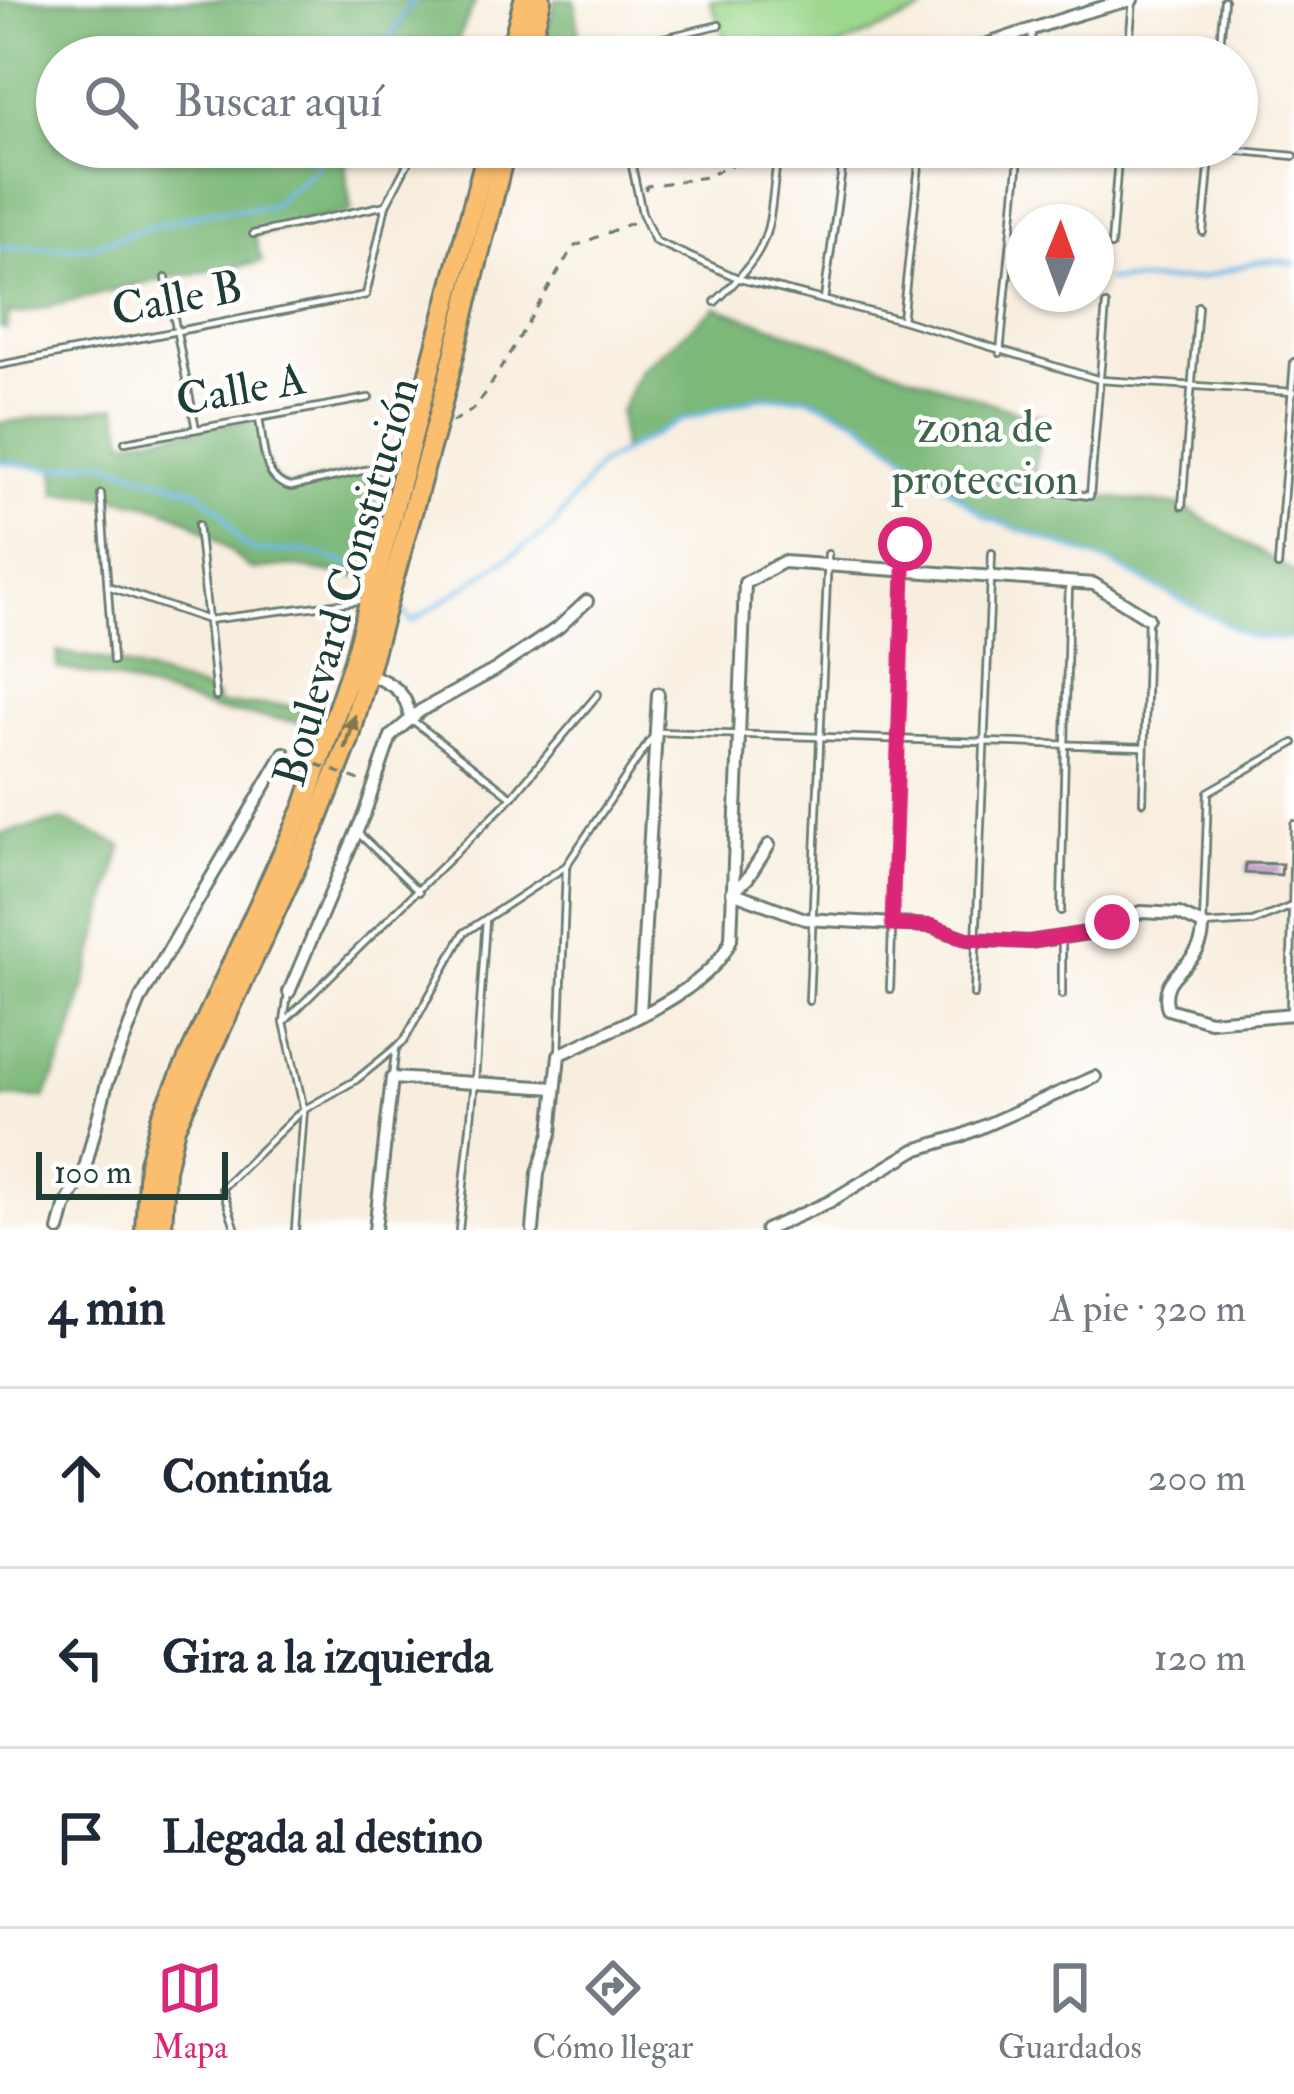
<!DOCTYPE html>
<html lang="es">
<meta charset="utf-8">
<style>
body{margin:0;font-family:"IM FELL Double Pica",serif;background:#f2f2f3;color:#1f2937}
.compass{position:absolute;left:1006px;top:204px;width:108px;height:108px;border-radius:50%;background:#fff;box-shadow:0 3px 9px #0004;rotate:1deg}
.scale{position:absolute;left:36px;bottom:30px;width:192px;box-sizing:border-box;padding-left:12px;border:6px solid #1f3d34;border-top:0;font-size:33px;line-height:42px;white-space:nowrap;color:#1f3d34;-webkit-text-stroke:9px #fff;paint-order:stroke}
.stop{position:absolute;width:36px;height:36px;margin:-27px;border:9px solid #db2777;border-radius:50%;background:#fff}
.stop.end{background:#db2777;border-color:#fff;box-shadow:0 3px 12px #0008}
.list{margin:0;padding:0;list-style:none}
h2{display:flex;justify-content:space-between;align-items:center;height:156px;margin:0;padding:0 48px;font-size:51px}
h2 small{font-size:39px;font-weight:400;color:#747a83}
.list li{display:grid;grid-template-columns:78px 1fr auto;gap:36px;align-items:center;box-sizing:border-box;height:180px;padding:0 48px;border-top:3px solid #e0e1e3}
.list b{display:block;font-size:45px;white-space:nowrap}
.list em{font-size:39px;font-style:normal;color:#747a83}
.icon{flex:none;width:66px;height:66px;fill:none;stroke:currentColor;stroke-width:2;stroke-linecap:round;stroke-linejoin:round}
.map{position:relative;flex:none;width:1294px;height:1230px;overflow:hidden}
.search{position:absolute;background:#fff;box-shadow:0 3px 9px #0004;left:36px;right:36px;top:36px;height:132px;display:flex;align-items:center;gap:30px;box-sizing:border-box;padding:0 42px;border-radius:66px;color:#747a83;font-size:45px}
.sheet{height:696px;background:#fff}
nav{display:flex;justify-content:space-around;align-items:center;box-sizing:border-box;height:168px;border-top:3px solid #e0e1e3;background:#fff;font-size:33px;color:#747a83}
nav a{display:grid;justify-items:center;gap:6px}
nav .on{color:#db2777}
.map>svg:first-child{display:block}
</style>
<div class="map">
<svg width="1294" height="1230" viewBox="0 0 1294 1230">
<rect width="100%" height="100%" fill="#fff"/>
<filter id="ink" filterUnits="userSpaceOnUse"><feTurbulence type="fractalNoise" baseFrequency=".00833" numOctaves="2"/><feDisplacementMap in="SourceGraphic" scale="24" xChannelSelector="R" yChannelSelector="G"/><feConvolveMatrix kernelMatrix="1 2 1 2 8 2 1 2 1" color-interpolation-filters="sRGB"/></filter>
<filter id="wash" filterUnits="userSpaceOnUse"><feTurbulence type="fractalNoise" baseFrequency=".004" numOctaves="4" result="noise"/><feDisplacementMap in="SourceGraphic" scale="48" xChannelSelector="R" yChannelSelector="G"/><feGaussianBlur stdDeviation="2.7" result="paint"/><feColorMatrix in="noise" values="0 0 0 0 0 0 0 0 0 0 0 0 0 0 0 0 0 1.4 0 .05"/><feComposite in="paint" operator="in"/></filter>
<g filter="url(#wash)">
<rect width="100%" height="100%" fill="#f8eedf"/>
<polygon fill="#9bd78c" stroke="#5d8a60" stroke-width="3" points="710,0 919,0 923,11 815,57 733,57"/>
<g fill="#7cb878" stroke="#4e7a56" stroke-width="3">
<polygon points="0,0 411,0 376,57 57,57 57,147 326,147 320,160 329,147 360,147 345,166 351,212 254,235 262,262 166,278 19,314 10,312 6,329 0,327"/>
<polygon points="415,0 476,0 450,57 382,57"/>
<polygon points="555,0 575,0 580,51 540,57"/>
<polygon points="716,307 1017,412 1043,416 1031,489 1182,506 1294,572 1294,639 1252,638 1109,562 987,518 857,419 806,397 759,397 680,421 622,452 620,412 640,370"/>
<path d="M 117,406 L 125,441 L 259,418 C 264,443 261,481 291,487 L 383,466 L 357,577 L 291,566 L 252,570 C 235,556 219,540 201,528 C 162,501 102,494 56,494 L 55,469 L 0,462 L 0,423 Z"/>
<polygon points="58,652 113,661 208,691 216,697 217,705 284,705 323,714 322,725 217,711 115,679 58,668"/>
<polygon points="63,820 122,846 70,1040 45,1098 0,1097 0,834"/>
</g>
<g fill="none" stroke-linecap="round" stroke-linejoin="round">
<g stroke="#70b9e8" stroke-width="4.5">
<polyline points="378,57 413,0"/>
<polyline points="0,248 91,247 153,226 210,212 270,207 316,168 328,147"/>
<path d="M 1107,280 C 1135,280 1165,282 1193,279 C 1229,275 1256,252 1294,264"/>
<polyline points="0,462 56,469 97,460 197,491 221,511 242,544 256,551 307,551 372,571"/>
<polyline points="399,605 412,622 551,529 600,464 680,421 759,397 806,397 857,419 987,518 1109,562 1252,638 1294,639"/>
</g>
</g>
<g id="blocks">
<polygon fill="#c2a2d0" points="1246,863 1282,864 1281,875 1245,873"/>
</g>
</g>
<g filter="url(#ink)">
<use href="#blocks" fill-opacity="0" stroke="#6b7b70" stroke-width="3"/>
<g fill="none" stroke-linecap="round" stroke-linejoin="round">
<defs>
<g id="lane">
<polyline points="581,57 719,25"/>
<polyline points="1029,57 1032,33"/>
<polyline points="1128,57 1133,0"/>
<polyline points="1219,57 1224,0"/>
<polyline points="628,147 642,213 655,241 740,279 902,320 1100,380 1294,392"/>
<polyline points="1198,147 1294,156"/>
<polyline points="546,150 560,147"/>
<polyline points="1203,232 1211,147"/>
<polyline points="253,234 386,205"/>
<polyline points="1111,246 1119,147"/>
<polyline points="166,278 196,429"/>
<polyline points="824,300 845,147"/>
<path d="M 715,302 C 780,241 766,228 779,147"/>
<polyline points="902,320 921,147"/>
<polyline points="1000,353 1020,147"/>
<polyline points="0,365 366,295 386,205 416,147"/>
<path d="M 259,418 C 264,443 261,481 291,487 L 401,462"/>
<polyline points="125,442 369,398"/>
<polyline points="1031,489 1090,496 1106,305"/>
<polyline points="101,494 113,661"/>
<polyline points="1182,506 1198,306"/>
<polyline points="198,525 216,697"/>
<polyline points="1278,566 1294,362"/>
<polyline points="108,586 208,620 366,600"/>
<polyline points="412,720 512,797"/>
<polyline points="658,732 1144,747"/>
<polyline points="1143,802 1148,618"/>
<polyline points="358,833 419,892"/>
<polyline points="1292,906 1253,922 1203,925 1208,792 1294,743"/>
<polyline points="1061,911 1069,582"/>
<polyline points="1062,937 1062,995"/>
<polyline points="890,989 905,544"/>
<polyline points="288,993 284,1022 304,1110 295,1230"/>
<polyline points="974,995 992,553"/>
<polyline points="809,1001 828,554"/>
<polyline points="1290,1011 1294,824"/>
<polyline points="284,1022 512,797 598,694"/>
<polyline points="559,1055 566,869"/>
<polyline points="392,1078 396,1047"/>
<polyline points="236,1230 222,1188 300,1112 356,1080 404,1041 464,933 566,866 651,739"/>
<polyline points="459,1230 475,1081 486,919"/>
</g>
<g id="street">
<path d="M 946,57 C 1008,39 1068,14 1132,0"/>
<path d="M 368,674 C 391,683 407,691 410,718"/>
<path d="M 769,845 L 747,879 L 732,892 L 805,919 L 931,926 L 967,939 L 1029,942 L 1062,937 L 1087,933 L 1141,912 L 1179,914 L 1203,925 C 1205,969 1156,969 1168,1009 L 1210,1021 L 1294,1014"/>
<polyline points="289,992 365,812 391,736 420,711 495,670 559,627 587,601"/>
<polyline points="640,1014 658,694"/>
<polyline points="59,1230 65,1207 85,1168 107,1083 141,998 284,753"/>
<polyline points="375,1230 392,1078 555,1088"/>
<path d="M 533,1230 L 538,1173 L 551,1133 L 559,1055 C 608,1030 712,992 731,939 L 745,583 L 783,562 L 1094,584 L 1148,618"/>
<polyline points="766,1230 829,1202 915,1150 961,1136 1095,1077"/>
</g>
<g id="highway">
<polyline points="509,57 524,0"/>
<polyline points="527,57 541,0"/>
<polyline points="145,1230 149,1163 161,1118 304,807 354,660 488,147"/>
<polyline points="162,1230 165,1170 175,1127 315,826 349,740 439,415 506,147"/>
</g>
</defs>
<use href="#lane" stroke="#6b7b70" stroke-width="10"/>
<use href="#street" stroke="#6b7b70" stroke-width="16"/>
<use href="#highway" stroke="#6b7b70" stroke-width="24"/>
<g stroke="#6b7b70" stroke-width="3" stroke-dasharray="9 9" stroke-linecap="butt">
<polyline points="645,190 647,186 706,177 769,147"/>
<polyline points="452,422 471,411 486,393 573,247 636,221"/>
</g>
<use href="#lane" stroke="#fff" stroke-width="4.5"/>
<use href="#street" stroke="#fff" stroke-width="10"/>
<use href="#highway" stroke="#fabe6e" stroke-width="18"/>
<polyline stroke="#6b7b70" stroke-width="3" stroke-dasharray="9 9" stroke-linecap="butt" points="300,758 362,781"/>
</g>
<defs><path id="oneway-solid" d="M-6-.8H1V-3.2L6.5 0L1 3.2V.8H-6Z" transform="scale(3)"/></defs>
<use fill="#82774e" href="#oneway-solid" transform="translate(350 732) rotate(-73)"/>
</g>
<g fill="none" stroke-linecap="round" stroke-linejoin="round" filter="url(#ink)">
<polyline stroke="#db2777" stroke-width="15" points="905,544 892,925 932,926 967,939 1029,942 1087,933 1112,922"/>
</g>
<g text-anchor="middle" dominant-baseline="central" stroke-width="9" stroke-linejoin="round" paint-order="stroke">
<g font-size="45" fill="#1f3d34" stroke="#fff">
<text transform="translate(177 299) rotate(-11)">Calle B</text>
<text transform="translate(241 390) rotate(-10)">Calle A</text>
<text transform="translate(347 582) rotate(-74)">Boulevard Constitución</text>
</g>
<g font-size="45" fill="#3e644a" stroke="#fff">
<text x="985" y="428">zona de<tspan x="985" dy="52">proteccion</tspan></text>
</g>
</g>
</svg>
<svg class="compass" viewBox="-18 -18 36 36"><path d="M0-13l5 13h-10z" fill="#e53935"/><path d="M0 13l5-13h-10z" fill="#747a83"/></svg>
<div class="scale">100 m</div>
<div class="stop" style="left:905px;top:544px"></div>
<div class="stop end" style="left:1112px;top:922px"></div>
<div class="search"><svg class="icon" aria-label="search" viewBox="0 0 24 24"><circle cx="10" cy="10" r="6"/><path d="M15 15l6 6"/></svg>Buscar aquí</div>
</div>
<section class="sheet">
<h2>4 min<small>A pie · 320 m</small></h2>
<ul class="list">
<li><svg class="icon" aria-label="ahead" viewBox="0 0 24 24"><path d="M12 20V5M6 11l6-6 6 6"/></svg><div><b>Continúa</b></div><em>200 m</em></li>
<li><svg class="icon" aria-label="left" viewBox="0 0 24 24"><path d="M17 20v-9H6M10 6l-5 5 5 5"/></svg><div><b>Gira a la izquierda</b></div><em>120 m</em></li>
<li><svg class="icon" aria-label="arrive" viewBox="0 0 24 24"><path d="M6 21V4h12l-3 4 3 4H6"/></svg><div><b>Llegada al destino</b></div></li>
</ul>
</section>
<nav>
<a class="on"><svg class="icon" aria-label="map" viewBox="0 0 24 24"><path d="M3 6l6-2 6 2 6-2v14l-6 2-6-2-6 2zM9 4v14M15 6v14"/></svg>Mapa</a>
<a><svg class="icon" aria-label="directions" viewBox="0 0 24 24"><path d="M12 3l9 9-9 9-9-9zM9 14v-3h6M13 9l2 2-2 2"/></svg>Cómo llegar</a>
<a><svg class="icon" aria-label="saved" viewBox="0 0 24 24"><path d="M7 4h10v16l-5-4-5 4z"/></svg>Guardados</a>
</nav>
